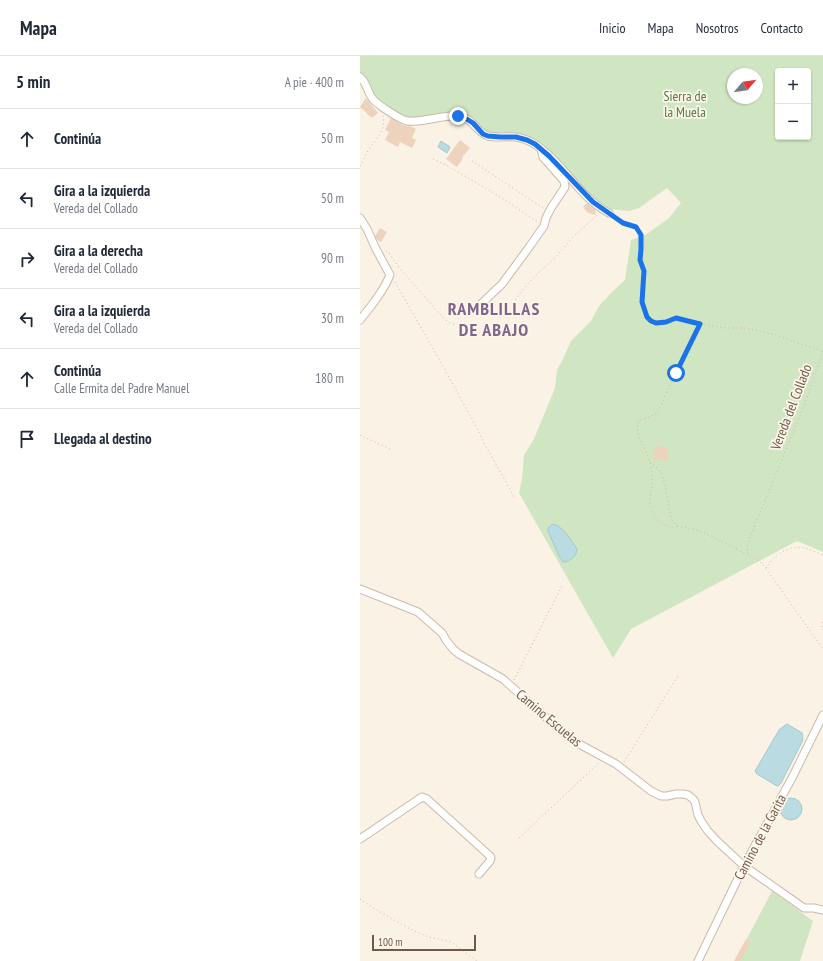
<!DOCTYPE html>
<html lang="es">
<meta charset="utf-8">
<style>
body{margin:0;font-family:"PT Sans Narrow",sans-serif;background:#f2f2f3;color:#1f2937}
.controls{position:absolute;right:12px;top:12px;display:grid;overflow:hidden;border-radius:4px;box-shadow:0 1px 3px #0004}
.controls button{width:36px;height:36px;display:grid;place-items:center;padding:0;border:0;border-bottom:1px solid #e0e1e3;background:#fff;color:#1f2937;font:20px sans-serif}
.compass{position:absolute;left:367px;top:12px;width:36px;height:36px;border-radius:50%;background:#fff;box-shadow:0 1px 3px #0004;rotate:61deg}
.scale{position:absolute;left:12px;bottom:10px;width:104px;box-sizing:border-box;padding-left:4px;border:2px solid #705a4c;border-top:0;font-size:11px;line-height:14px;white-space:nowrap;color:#705a4c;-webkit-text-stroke:3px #fdf6e9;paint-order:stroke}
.stop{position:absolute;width:12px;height:12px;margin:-9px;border:3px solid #1a73e8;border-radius:50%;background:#fff}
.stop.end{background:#1a73e8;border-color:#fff;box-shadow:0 1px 4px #0008}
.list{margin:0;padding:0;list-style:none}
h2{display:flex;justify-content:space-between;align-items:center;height:52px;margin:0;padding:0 16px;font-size:17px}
h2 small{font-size:13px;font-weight:400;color:#747a83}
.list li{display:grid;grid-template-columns:26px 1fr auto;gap:12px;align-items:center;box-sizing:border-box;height:60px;padding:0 16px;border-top:1px solid #e0e1e3}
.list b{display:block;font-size:15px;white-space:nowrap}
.list p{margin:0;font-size:13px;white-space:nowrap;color:#747a83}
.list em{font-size:13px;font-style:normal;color:#747a83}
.icon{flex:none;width:22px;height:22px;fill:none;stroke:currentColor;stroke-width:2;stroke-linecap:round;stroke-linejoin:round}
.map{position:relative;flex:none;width:463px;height:905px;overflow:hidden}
header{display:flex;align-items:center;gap:24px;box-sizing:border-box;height:56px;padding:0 20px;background:#fff;border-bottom:1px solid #e0e1e3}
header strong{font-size:19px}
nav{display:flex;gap:22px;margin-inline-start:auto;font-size:14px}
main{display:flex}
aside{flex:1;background:#fff}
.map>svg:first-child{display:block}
</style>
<header>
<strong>Mapa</strong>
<nav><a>Inicio</a><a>Mapa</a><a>Nosotros</a><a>Contacto</a></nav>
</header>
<main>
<aside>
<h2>5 min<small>A pie · 400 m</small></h2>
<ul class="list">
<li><svg class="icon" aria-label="ahead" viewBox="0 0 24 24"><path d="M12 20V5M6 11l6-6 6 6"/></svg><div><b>Continúa</b></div><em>50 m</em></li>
<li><svg class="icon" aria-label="left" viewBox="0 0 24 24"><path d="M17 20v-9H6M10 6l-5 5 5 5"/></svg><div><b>Gira a la izquierda</b><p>Vereda del Collado</p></div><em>50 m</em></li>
<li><svg class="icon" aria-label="right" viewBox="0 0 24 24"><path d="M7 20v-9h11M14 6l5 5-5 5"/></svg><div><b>Gira a la derecha</b><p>Vereda del Collado</p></div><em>90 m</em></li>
<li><svg class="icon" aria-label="left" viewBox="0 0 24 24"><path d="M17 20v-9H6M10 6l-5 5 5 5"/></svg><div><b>Gira a la izquierda</b><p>Vereda del Collado</p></div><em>30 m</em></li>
<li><svg class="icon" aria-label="ahead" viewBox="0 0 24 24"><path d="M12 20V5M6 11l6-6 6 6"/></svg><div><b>Continúa</b><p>Calle Ermita del Padre Manuel</p></div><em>180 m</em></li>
<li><svg class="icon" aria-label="arrive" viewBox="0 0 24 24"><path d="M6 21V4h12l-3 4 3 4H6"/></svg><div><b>Llegada al destino</b></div></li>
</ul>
</aside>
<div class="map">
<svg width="463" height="905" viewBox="0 0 463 905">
<rect width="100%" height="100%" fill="#faf2e4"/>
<g fill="#d0e6c3" fill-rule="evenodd">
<path d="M 0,0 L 463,0 L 463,496 L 437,485 L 271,573 L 253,602 L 159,437 L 162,423 L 164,399 L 174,383 L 195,332 L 197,314 L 203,303 L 211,285 L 231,265 L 239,250 L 253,235 L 265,224 L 271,184 L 287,178 L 309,162 L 321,147 L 307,132 L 279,152 L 269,155 L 249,153 L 236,145 L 208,114 L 188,94 L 177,85 L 127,77 L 113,62 L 104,58 L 51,63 L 46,62 L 25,49 L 16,41 L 0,18 ZM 418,15 L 448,15 L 448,81 L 418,81 ZM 373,18 L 397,18 L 397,42 L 373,42 Z"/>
<polygon points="412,835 453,865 440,905 375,905"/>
</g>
<g fill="#badbe1" stroke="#a1c9d2">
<polygon points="81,85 90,91 87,97 78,91"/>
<path d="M 193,468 C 204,471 211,484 217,493 C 217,499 211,504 206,506 L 203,506 L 199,500 L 188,475 L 188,472 Z"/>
<path d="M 427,668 L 442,677 C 443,680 443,683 442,686 L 421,727 L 418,730 L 417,730 L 397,718 L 395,715 L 419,674 L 424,670 Z"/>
<circle cx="431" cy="753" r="11"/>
</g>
<g fill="#edd2be">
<polygon points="6,42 18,57 12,62 0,51"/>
<polygon points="31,62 42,69 50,70 56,73 52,82 56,84 52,92 40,86 38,91 25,84 29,76 25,74"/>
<polygon points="100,84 110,92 102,101 103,102 97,111 86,103"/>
<polygon points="227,147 235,154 236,159 228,157 223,151"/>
<polygon points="20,172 27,176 21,186 17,184 15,180"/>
<polygon points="295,390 308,392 307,405 294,403"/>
<polygon points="386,883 391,886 380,905 374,905"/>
</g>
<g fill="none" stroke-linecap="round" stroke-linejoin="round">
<defs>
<g id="minor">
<path d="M 0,21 C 7,27 7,35 12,42 C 16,48 37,61 44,64 C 56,69 84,58 99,60 C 113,62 117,77 128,80 C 137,82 147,80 156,81 C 161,82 168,84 173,87 C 177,89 181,93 185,96 C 208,115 222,143 249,157"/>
<path d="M 0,162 L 7,173 L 15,191 L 30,219 C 23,236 11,250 0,264"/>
<polyline points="121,248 142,228 170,190 184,170 186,162 191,152 205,131 204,125 183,101 181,93"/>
<polyline points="0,533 58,556 82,577 86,584 93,593 99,598 143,623 207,680 221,689 256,708 291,735 301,740 307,740 316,738 323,738 328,739 333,743 335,746 338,759 341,765 347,774 357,785 384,810 444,852 454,852 463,854"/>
<polyline points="0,783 62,741 67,743 130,800 131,802 130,805 119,818"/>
<polyline points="338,905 384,810 433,720 463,659"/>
</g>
</defs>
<use href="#minor" stroke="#cabaab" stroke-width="9"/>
<g stroke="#d1b5a1" stroke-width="1" stroke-dasharray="1 3" stroke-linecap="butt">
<polyline points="73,103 86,109 134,137 178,166"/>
<polyline points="112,105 183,152"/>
<path d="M 0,110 C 4,105 5,99 9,93 C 17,81 26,75 23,60"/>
<polyline points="256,162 263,167 275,171 281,179 281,193 280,204 284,215 282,247 287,261 291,265 296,267 306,266 316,262 362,272 385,272 416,279 432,285 463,295"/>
<polyline points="26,195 29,197 40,213 79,257 88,266 95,269"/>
<polyline points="35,226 70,287 117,372 124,387 151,435 154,442"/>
<polyline points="153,247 165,231 179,216 193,204 212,182 238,158"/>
<path d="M 463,295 L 442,355 L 388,486 C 386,501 390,499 400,506 C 404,509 406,513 409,517 L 463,593"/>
<polyline points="0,379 30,393"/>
<polyline points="290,406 297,412 302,418 306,434 311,462 317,470 334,473 351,480 390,500"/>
<path d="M 317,470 L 313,472 C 302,469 295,463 291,452 C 288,446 291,438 292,431 C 293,424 292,413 290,406 C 286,391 275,382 278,365 L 296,358 L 301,350 L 308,333 L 340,268"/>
<path d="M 406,512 C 415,498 431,487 448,493 C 453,495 458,497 463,499"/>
<polyline points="463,566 462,570 463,574"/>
<polyline points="154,624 202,530"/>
<polyline points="264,706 318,620"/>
<polyline points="159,782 240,706"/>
<polyline points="0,843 15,853 52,874 69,881 91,886 117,905"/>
</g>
<use href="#minor" stroke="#fff" stroke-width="7"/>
</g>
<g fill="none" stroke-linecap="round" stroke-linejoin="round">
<polyline stroke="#1a73e8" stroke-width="5" points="98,60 105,62 113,67 123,78 128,80 140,81 156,81 167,84 175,88 189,100 233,146 263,167 276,171 281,179 281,193 280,204 284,215 282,246 287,261 291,265 296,267 306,266 316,262 340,268 316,317"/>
</g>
<g text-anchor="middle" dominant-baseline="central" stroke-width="3.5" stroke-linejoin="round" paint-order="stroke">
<g font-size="14" fill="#557a48" stroke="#fdf6e9">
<text x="325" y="40">Sierra de<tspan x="325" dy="16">la Muela</tspan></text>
</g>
<g font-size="14" fill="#705a4c" stroke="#fdf6e9">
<text transform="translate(431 351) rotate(-69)">Vereda del Collado</text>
<text transform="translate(189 662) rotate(40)">Camino Escuelas</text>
<text transform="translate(400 781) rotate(-62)">Camino de la Garita</text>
</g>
<g font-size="18" font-weight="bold" letter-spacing="1" fill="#80648c" stroke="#fdf6e9">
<text x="134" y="252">RAMBLILLAS<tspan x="134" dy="21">DE ABAJO</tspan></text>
</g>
</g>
</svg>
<div class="controls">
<button>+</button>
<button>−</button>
</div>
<svg class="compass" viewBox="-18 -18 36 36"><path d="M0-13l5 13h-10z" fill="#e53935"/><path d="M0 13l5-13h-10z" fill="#747a83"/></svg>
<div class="scale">100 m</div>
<div class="stop" style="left:316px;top:317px"></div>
<div class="stop end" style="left:98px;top:60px"></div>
</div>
</main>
